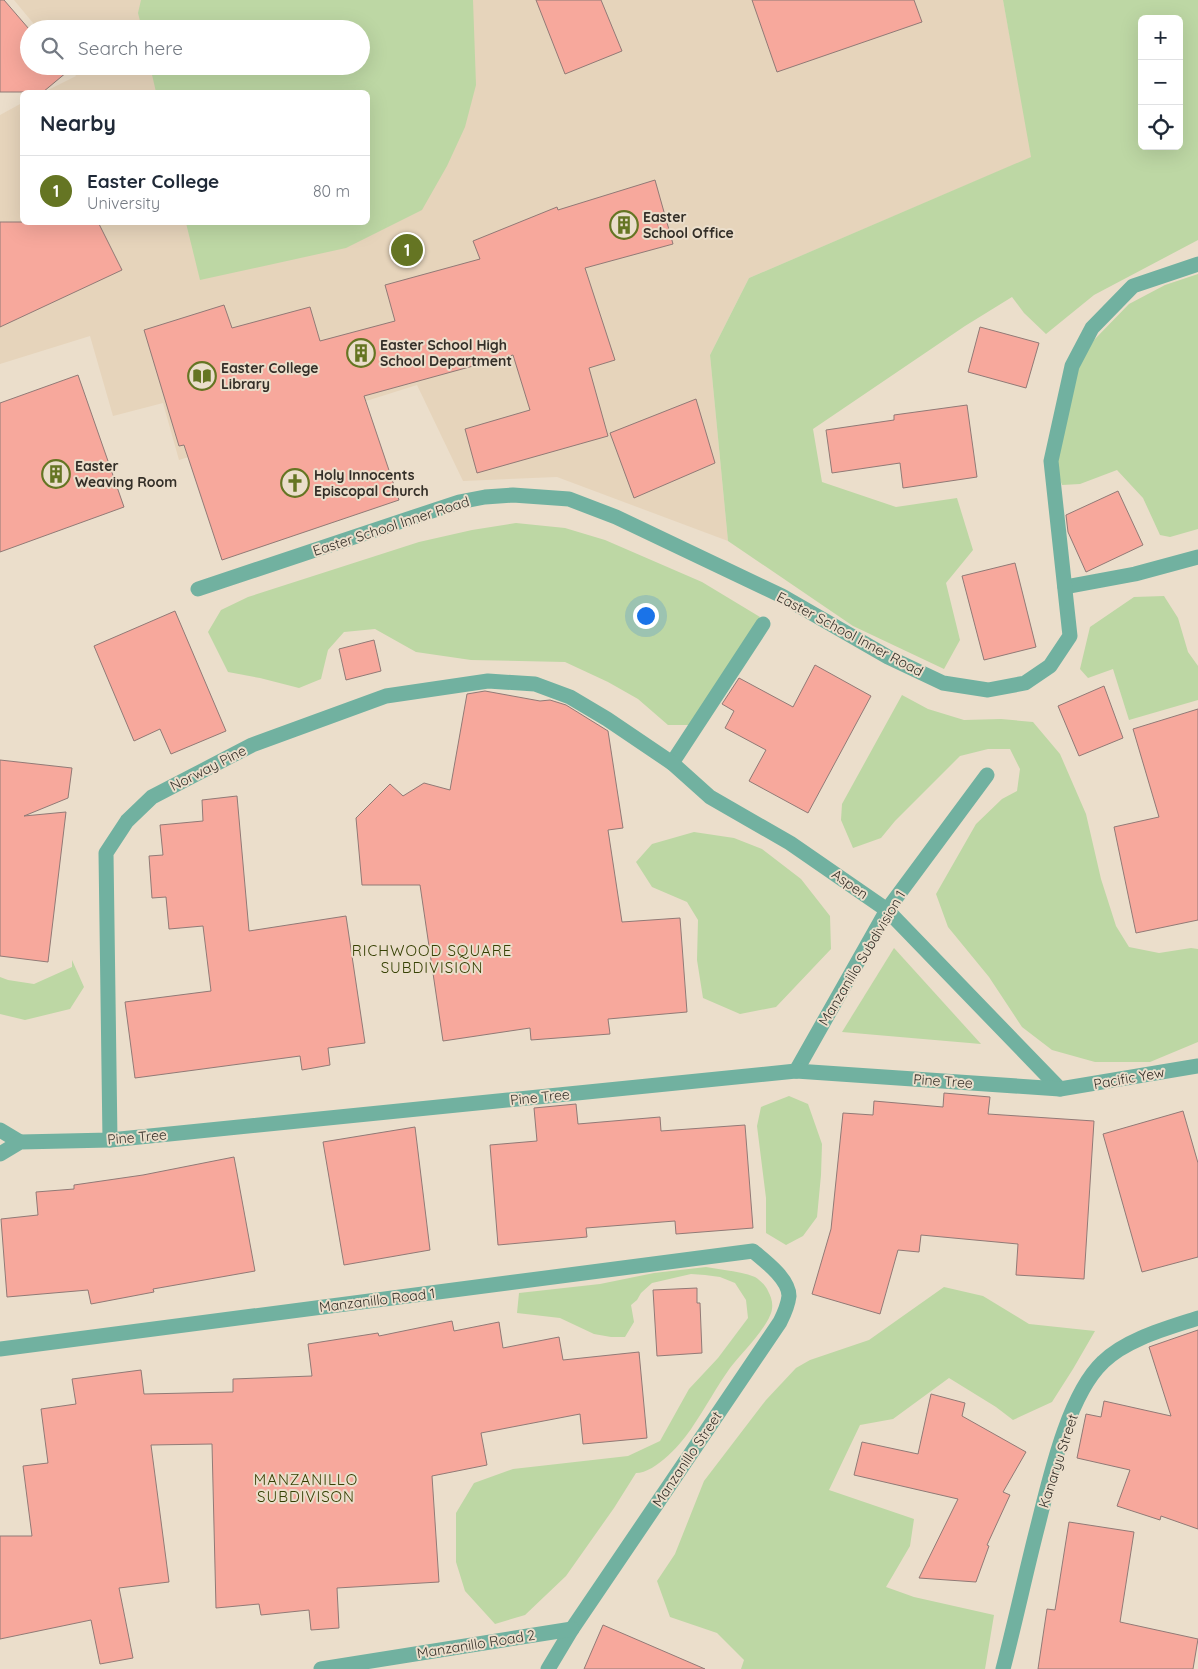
<!DOCTYPE html>
<meta charset="utf-8">
<style>
body{margin:0;font-family:Quicksand,sans-serif;background:#f2f2f3;color:#1f2937}
.controls{position:absolute;right:15px;top:15px;display:grid;overflow:hidden;border-radius:8px;box-shadow:0 5px 20px #0002}
.controls button{width:45px;height:45px;display:grid;place-items:center;padding:0;border:0;border-bottom:1px solid #e0e1e3;background:#fff;color:#1f2937;font:25px sans-serif}
.you{position:absolute;left:645px;top:615px;width:18px;height:18px;margin:-12px;border:4px solid #fff;border-radius:50%;background:#1a73e8;box-shadow:0 0 0 8px #1a73e833}
.badge{display:grid;place-items:center;width:32px;height:32px;border-radius:50%;background:#657523;color:#fff;font-size:16px;font-weight:700}
.pin{position:absolute;translate:-50% -50%;border:2px solid #fff;box-shadow:0 1px 5px #0006}
.list{margin:0;padding:0;list-style:none}
h2{display:flex;justify-content:space-between;align-items:center;height:65px;margin:0;padding:0 20px;font-size:21px}
h2 small{font-size:16px;font-weight:400;color:#747a83}
.list li{display:grid;grid-template-columns:32px 1fr auto;gap:15px;align-items:center;box-sizing:border-box;height:70px;padding:0 20px;border-top:1px solid #e0e1e3}
.list b{display:block;font-size:19px;white-space:nowrap}
.list p{margin:0;font-size:16px;white-space:nowrap;color:#747a83}
.list em{font-size:16px;font-style:normal;color:#747a83}
.icon{flex:none;width:28px;height:28px;fill:none;stroke:currentColor;stroke-width:2;stroke-linecap:round;stroke-linejoin:round}
.map{position:relative;flex:none;width:1198px;height:1669px;overflow:hidden}
.search{position:absolute;background:#fff;box-shadow:0 5px 20px #0002;left:20px;top:20px;width:350px;height:55px;display:flex;align-items:center;gap:12px;box-sizing:border-box;padding:0 18px;border-radius:28px;color:#747a83;font-size:19px}
.panel{position:absolute;background:#fff;box-shadow:0 5px 20px #0002;left:20px;top:90px;width:350px;height:135px;border-radius:8px}
.map>svg:first-child{display:block}
</style>
<div class="map">
<svg width="1198" height="1669" viewBox="0 0 1198 1669">
<rect width="100%" height="100%" fill="#ebdecb"/>
<polygon fill="#e6d4bb" points="14,0 1003,0 1032,157 749,278 710,355 728,541 557,477 463,481 417,385 179,460 163,403 113,416 90,336 0,364 0,115 22,103 22,222 368,222 368,92 44,92 76,76 68,66 361,66 361,29 38,29"/>
<g fill="#bdd7a4" fill-rule="evenodd">
<polygon points="141,0 473,0 476,85 465,127 447,166 422,210 346,248 200,280 186,223 368,222 368,92 156,92 150,66 361,66 361,29 142,29 138,13"/>
<path d="M 1003,0 L 1198,0 L 1198,240 L 1094,295 L 1046,334 L 1024,313 L 1012,297 L 965,326 L 813,429 L 822,482 L 896,507 L 957,498 L 973,550 L 946,583 L 960,640 L 944,669 L 853,626 L 728,541 L 710,355 L 749,278 L 1031,157 ZM 1142,19 L 1179,19 L 1179,146 L 1142,146 Z"/>
<polygon points="1198,274 1198,529 1170,537 1160,535 1143,498 1117,470 1080,484 1062,485 1056,469 1075,370 1094,340 1129,304 1165,285"/>
<polygon points="516,523 565,528 605,540 702,582 760,617 740,651 692,725 668,725 638,699 608,682 565,662 471,660 416,652 375,629 344,632 328,650 321,679 299,688 260,678 228,672 208,632 221,610 248,597 419,542 472,530"/>
<polygon points="1164,596 1178,618 1188,652 1198,666 1198,700 1129,720 1113,669 1088,678 1080,669 1090,627 1134,597"/>
<polygon points="902,695 928,709 964,720 1001,719 1033,722 1060,754 1086,814 1101,879 1116,926 1129,947 1159,953 1191,948 1198,949 1198,1042 1150,1062 1095,1062 1052,1050 1022,1027 989,977 948,927 936,894 976,824 1002,799 1017,791 1020,769 1010,749 988,749 960,756 895,821 881,838 853,848 841,820 842,804"/>
<polygon points="694,832 734,838 762,849 801,879 830,916 831,949 776,1007 740,1014 703,998 697,960 698,920 687,902 652,887 636,862 652,844"/>
<polygon points="894,948 981,1044 842,1032"/>
<polygon points="72,960 84,987 70,1009 25,1020 0,1014 0,977 8,980 34,984 72,967"/>
<polygon points="789,1096 808,1104 822,1144 821,1175 817,1217 803,1236 786,1245 766,1233 766,1198 757,1126 761,1107"/>
<path d="M 706,1267 C 722,1270 740,1271 755,1277 C 760,1280 766,1286 768,1291 C 771,1297 773,1302 772,1309 C 770,1325 741,1354 730,1368 C 717,1386 706,1407 693,1426 C 683,1442 656,1473 636,1473 L 614,1508 L 566,1576 L 525,1615 L 495,1624 L 465,1591 L 456,1562 L 456,1513 L 474,1483 L 513,1469 L 628,1456 L 660,1441 L 689,1389 L 718,1358 L 748,1318 L 746,1300 L 735,1283 L 720,1277 L 705,1275 L 691,1274 L 652,1283 L 641,1293 L 637,1300 L 631,1305 L 634,1322 L 625,1337 L 611,1337 L 594,1334 L 560,1318 L 517,1313 L 519,1293 L 600,1284 L 654,1273 Z"/>
<polygon points="944,1287 983,1296 1029,1324 1095,1331 1073,1369 1052,1402 1013,1420 996,1407 949,1378 893,1419 860,1425 829,1490 914,1519 910,1546 886,1587 914,1597 994,1615 985,1669 741,1669 744,1660 717,1633 670,1617 657,1581 675,1554 704,1481 766,1400 796,1368 810,1360 869,1340"/>
</g>
<g fill="#f7a89c" stroke="#917a76">
<polygon points="0,0 4,0 29,29 29,66 62,66 67,72 43,92 0,92"/>
<polygon points="536,0 601,0 622,51 565,74"/>
<polygon points="752,0 914,0 922,22 777,72"/>
<polygon points="655,180 673,244 585,268 615,360 589,368 608,436 477,473 465,429 530,410 513,355 364,396 399,500 222,560 184,445 179,446 144,330 224,305 232,328 310,307 320,341 395,321 385,285 480,259 473,241 557,207 558,210"/>
<polygon points="0,222 98,222 122,270 0,327"/>
<polygon points="980,327 1039,343 1026,388 968,372"/>
<polygon points="78,375 124,507 0,552 0,403"/>
<polygon points="696,399 715,463 634,498 610,433"/>
<polygon points="967,405 977,477 903,488 900,463 832,473 826,430 894,420 894,415"/>
<polygon points="1118,491 1143,545 1086,572 1068,532 1066,515"/>
<polygon points="1015,563 1036,647 984,660 962,576"/>
<polygon points="175,611 226,731 171,754 160,729 134,741 94,646"/>
<polygon points="374,640 381,671 346,680 339,649"/>
<polygon points="815,665 871,696 808,813 749,781 766,750 725,728 734,711 722,704 739,678 793,707"/>
<polygon points="1104,686 1123,738 1079,756 1058,706"/>
<polygon points="485,691 540,701 550,700 566,705 608,731 623,828 608,830 622,922 680,918 687,1012 608,1019 610,1034 531,1040 530,1028 443,1041 420,885 362,885 356,818 390,784 403,796 424,783 450,790 467,694"/>
<polygon points="1198,709 1198,920 1136,933 1114,827 1159,817 1133,729"/>
<polygon points="0,760 72,768 68,798 24,816 66,812 48,962 0,956"/>
<polygon points="237,796 249,931 346,916 365,1043 328,1048 330,1065 302,1070 300,1056 135,1078 125,1002 211,991 203,926 169,929 166,897 152,898 149,856 163,855 160,825 203,821 202,800"/>
<polygon points="944,1093 990,1097 988,1114 1094,1121 1084,1279 1016,1275 1018,1244 921,1235 919,1252 898,1250 880,1314 812,1294 831,1229 843,1113 873,1115 874,1101 943,1107"/>
<polygon points="576,1104 578,1124 660,1117 661,1131 745,1125 753,1228 676,1234 675,1221 586,1228 587,1237 498,1245 490,1145 537,1141 534,1108"/>
<polygon points="1183,1111 1198,1163 1198,1257 1142,1272 1103,1134"/>
<polygon points="415,1127 430,1250 344,1265 323,1142"/>
<polygon points="234,1157 255,1271 153,1289 154,1292 91,1304 88,1290 7,1297 1,1219 38,1215 36,1192 74,1189 74,1185 143,1175"/>
<polygon points="697,1288 697,1303 700,1303 702,1353 657,1356 653,1290"/>
<polygon points="452,1321 454,1331 499,1322 503,1348 559,1337 563,1360 639,1352 647,1438 583,1444 580,1414 481,1433 487,1465 432,1476 439,1582 337,1588 339,1628 311,1630 309,1610 261,1615 259,1604 216,1608 212,1444 151,1445 169,1582 119,1588 133,1658 100,1664 91,1620 0,1639 0,1536 32,1536 23,1466 48,1463 41,1409 76,1404 72,1379 141,1370 144,1394 233,1392 233,1379 312,1376 308,1344 378,1333 379,1336"/>
<polygon points="1198,1330 1198,1529 1161,1516 1160,1520 1117,1506 1130,1470 1077,1458 1086,1414 1101,1417 1104,1401 1171,1416 1149,1347"/>
<polygon points="931,1394 965,1403 962,1416 1026,1452 1003,1492 1010,1495 987,1545 989,1546 976,1582 919,1578 958,1499 854,1475 862,1442 918,1454"/>
<polygon points="1069,1522 1134,1532 1120,1622 1198,1639 1193,1669 1038,1669 1047,1609 1055,1610"/>
<polygon points="603,1625 705,1669 584,1669"/>
</g>
<g fill="none" stroke-linecap="round" stroke-linejoin="round">
<g stroke="#71b1a0" stroke-width="15">
<polyline points="1065,587 1135,574 1198,557"/>
<polyline points="198,589 459,502 485,497 513,495 569,499 616,517 782,596 888,657 943,683 988,690 1025,683 1050,666 1070,636 1051,461 1072,366 1092,328 1133,286 1198,264"/>
<polyline points="672,763 763,624"/>
<polyline points="796,1071 887,910 987,775"/>
<polyline points="0,1130 20,1142"/>
<polyline points="110,1140 106,853 127,821 152,797 252,745 386,696 488,681 535,684 570,697 607,719 672,763 710,797 790,843 887,910 1060,1089"/>
<polyline points="0,1154 20,1142 110,1140 796,1071 1060,1089 1198,1066"/>
<path d="M 0,1349 L 753,1251 C 765,1261 789,1279 789,1296 C 788,1305 784,1314 780,1322 L 572,1629 L 548,1669"/>
<polyline points="321,1669 572,1629"/>
<path d="M 1003,1669 C 1015,1623 1025,1576 1037,1529 C 1049,1482 1067,1396 1103,1362 C 1126,1339 1168,1328 1198,1318"/>
</g>
</g>
<defs>
<symbol id="building-ring" viewBox="-11 -11 22 22"><circle r="9.5" fill="#ebdecb" stroke="#657523" stroke-width="1.5"/><path d="M-4-6H4V6H1V3H-1V6H-4ZM-2.5-4.3h1.7v1.8h-1.7ZM.8-4.3h1.7v1.8H.8ZM-2.5-1h1.7V.8h-1.7ZM.8-1h1.7V.8H.8Z" fill="#657523"/></symbol>
<symbol id="library-ring" viewBox="-11 -11 22 22"><circle r="9.5" fill="#ebdecb" stroke="#657523" stroke-width="1.5"/><path d="M-6-4Q-3-5.5-.7-3.5V5Q-3 3-6 4ZM6-4Q3-5.5 .7-3.5V5Q3 3 6 4Z" fill="#657523"/></symbol>
<symbol id="church-ring" viewBox="-11 -11 22 22"><circle r="9.5" fill="#ebdecb" stroke="#657523" stroke-width="1.5"/><path d="M-1.2-6h2.4v3.5h3.3v2.4h-3.3V6h-2.4V-.1h-3.3v-2.4h3.3Z" fill="#657523"/></symbol>
</defs>
<g fill-rule="evenodd">
<use href="#building-ring" x="608" y="209" width="32" height="32"/>
<use href="#building-ring" x="345" y="337" width="32" height="32"/>
<use href="#library-ring" x="186" y="360" width="32" height="32"/>
<use href="#building-ring" x="40" y="458" width="32" height="32"/>
<use href="#church-ring" x="279" y="467" width="32" height="32"/>
</g>
<g text-anchor="middle" dominant-baseline="central" stroke-width="4" stroke-linejoin="round" paint-order="stroke">
<g font-size="14" font-weight="bold" fill="#342f28" stroke="#ebdecb" text-anchor="start">
<text x="643" y="217">Easter<tspan x="643" dy="16">School Office</tspan></text>
<text x="380" y="345">Easter School High<tspan x="380" dy="16">School Department</tspan></text>
<text x="221" y="368">Easter College<tspan x="221" dy="16">Library</tspan></text>
<text x="75" y="466">Easter<tspan x="75" dy="16">Weaving Room</tspan></text>
<text x="314" y="475">Holy Innocents<tspan x="314" dy="16">Episcopal Church</tspan></text>
</g>
<g font-size="14" fill="#342f28" stroke="#ebdecb">
<text transform="translate(391 526) rotate(-18)">Easter School Inner Road</text>
<text transform="translate(850 634) rotate(28)">Easter School Inner Road</text>
<text transform="translate(208 768) rotate(-27)">Norway Pine</text>
<text transform="translate(850 884) rotate(35)">Aspen</text>
<text transform="translate(862 958) rotate(-59)">Manzanillo Subdivision 1</text>
<text transform="translate(1129 1078) rotate(-10)">Pacific Yew</text>
<text transform="translate(943 1081) rotate(4)">Pine Tree</text>
<text transform="translate(540 1097) rotate(-6)">Pine Tree</text>
<text transform="translate(137 1137) rotate(-5)">Pine Tree</text>
<text transform="translate(377 1300) rotate(-7)">Manzanillo Road 1</text>
<text transform="translate(687 1459) rotate(-56)">Manzanillo Street</text>
<text transform="translate(1058 1461) rotate(-72)">Kanaryu Street</text>
<text transform="translate(476 1644) rotate(-9)">Manzanillo Road 2</text>
</g>
<g font-size="15" letter-spacing="1" fill="#364104" stroke="#ebdecb">
<text x="432" y="950">RICHWOOD SQUARE<tspan x="432" dy="17">SUBDIVISION</tspan></text>
<text x="306" y="1479">MANZANILLO<tspan x="306" dy="17">SUBDIVISON</tspan></text>
</g>
</g>
</svg>
<div class="controls">
<button>+</button>
<button>−</button>
<button><svg class="icon" aria-label="locate" viewBox="0 0 24 24"><circle cx="12" cy="12" r="6"/><path d="M12 2v4M12 18v4M2 12h4M18 12h4"/></svg></button>
</div>
<div class="you"></div>
<div class="pin badge" style="left:407px;top:250px">1</div>
<div class="search"><svg class="icon" aria-label="search" viewBox="0 0 24 24"><circle cx="10" cy="10" r="6"/><path d="M15 15l6 6"/></svg>Search here</div>
<section class="panel">
<h2>Nearby<small></small></h2>
<ul class="list">
<li><span class="badge">1</span><div><b>Easter College</b><p>University</p></div><em>80 m</em></li>
</ul>
</section>
</div>
